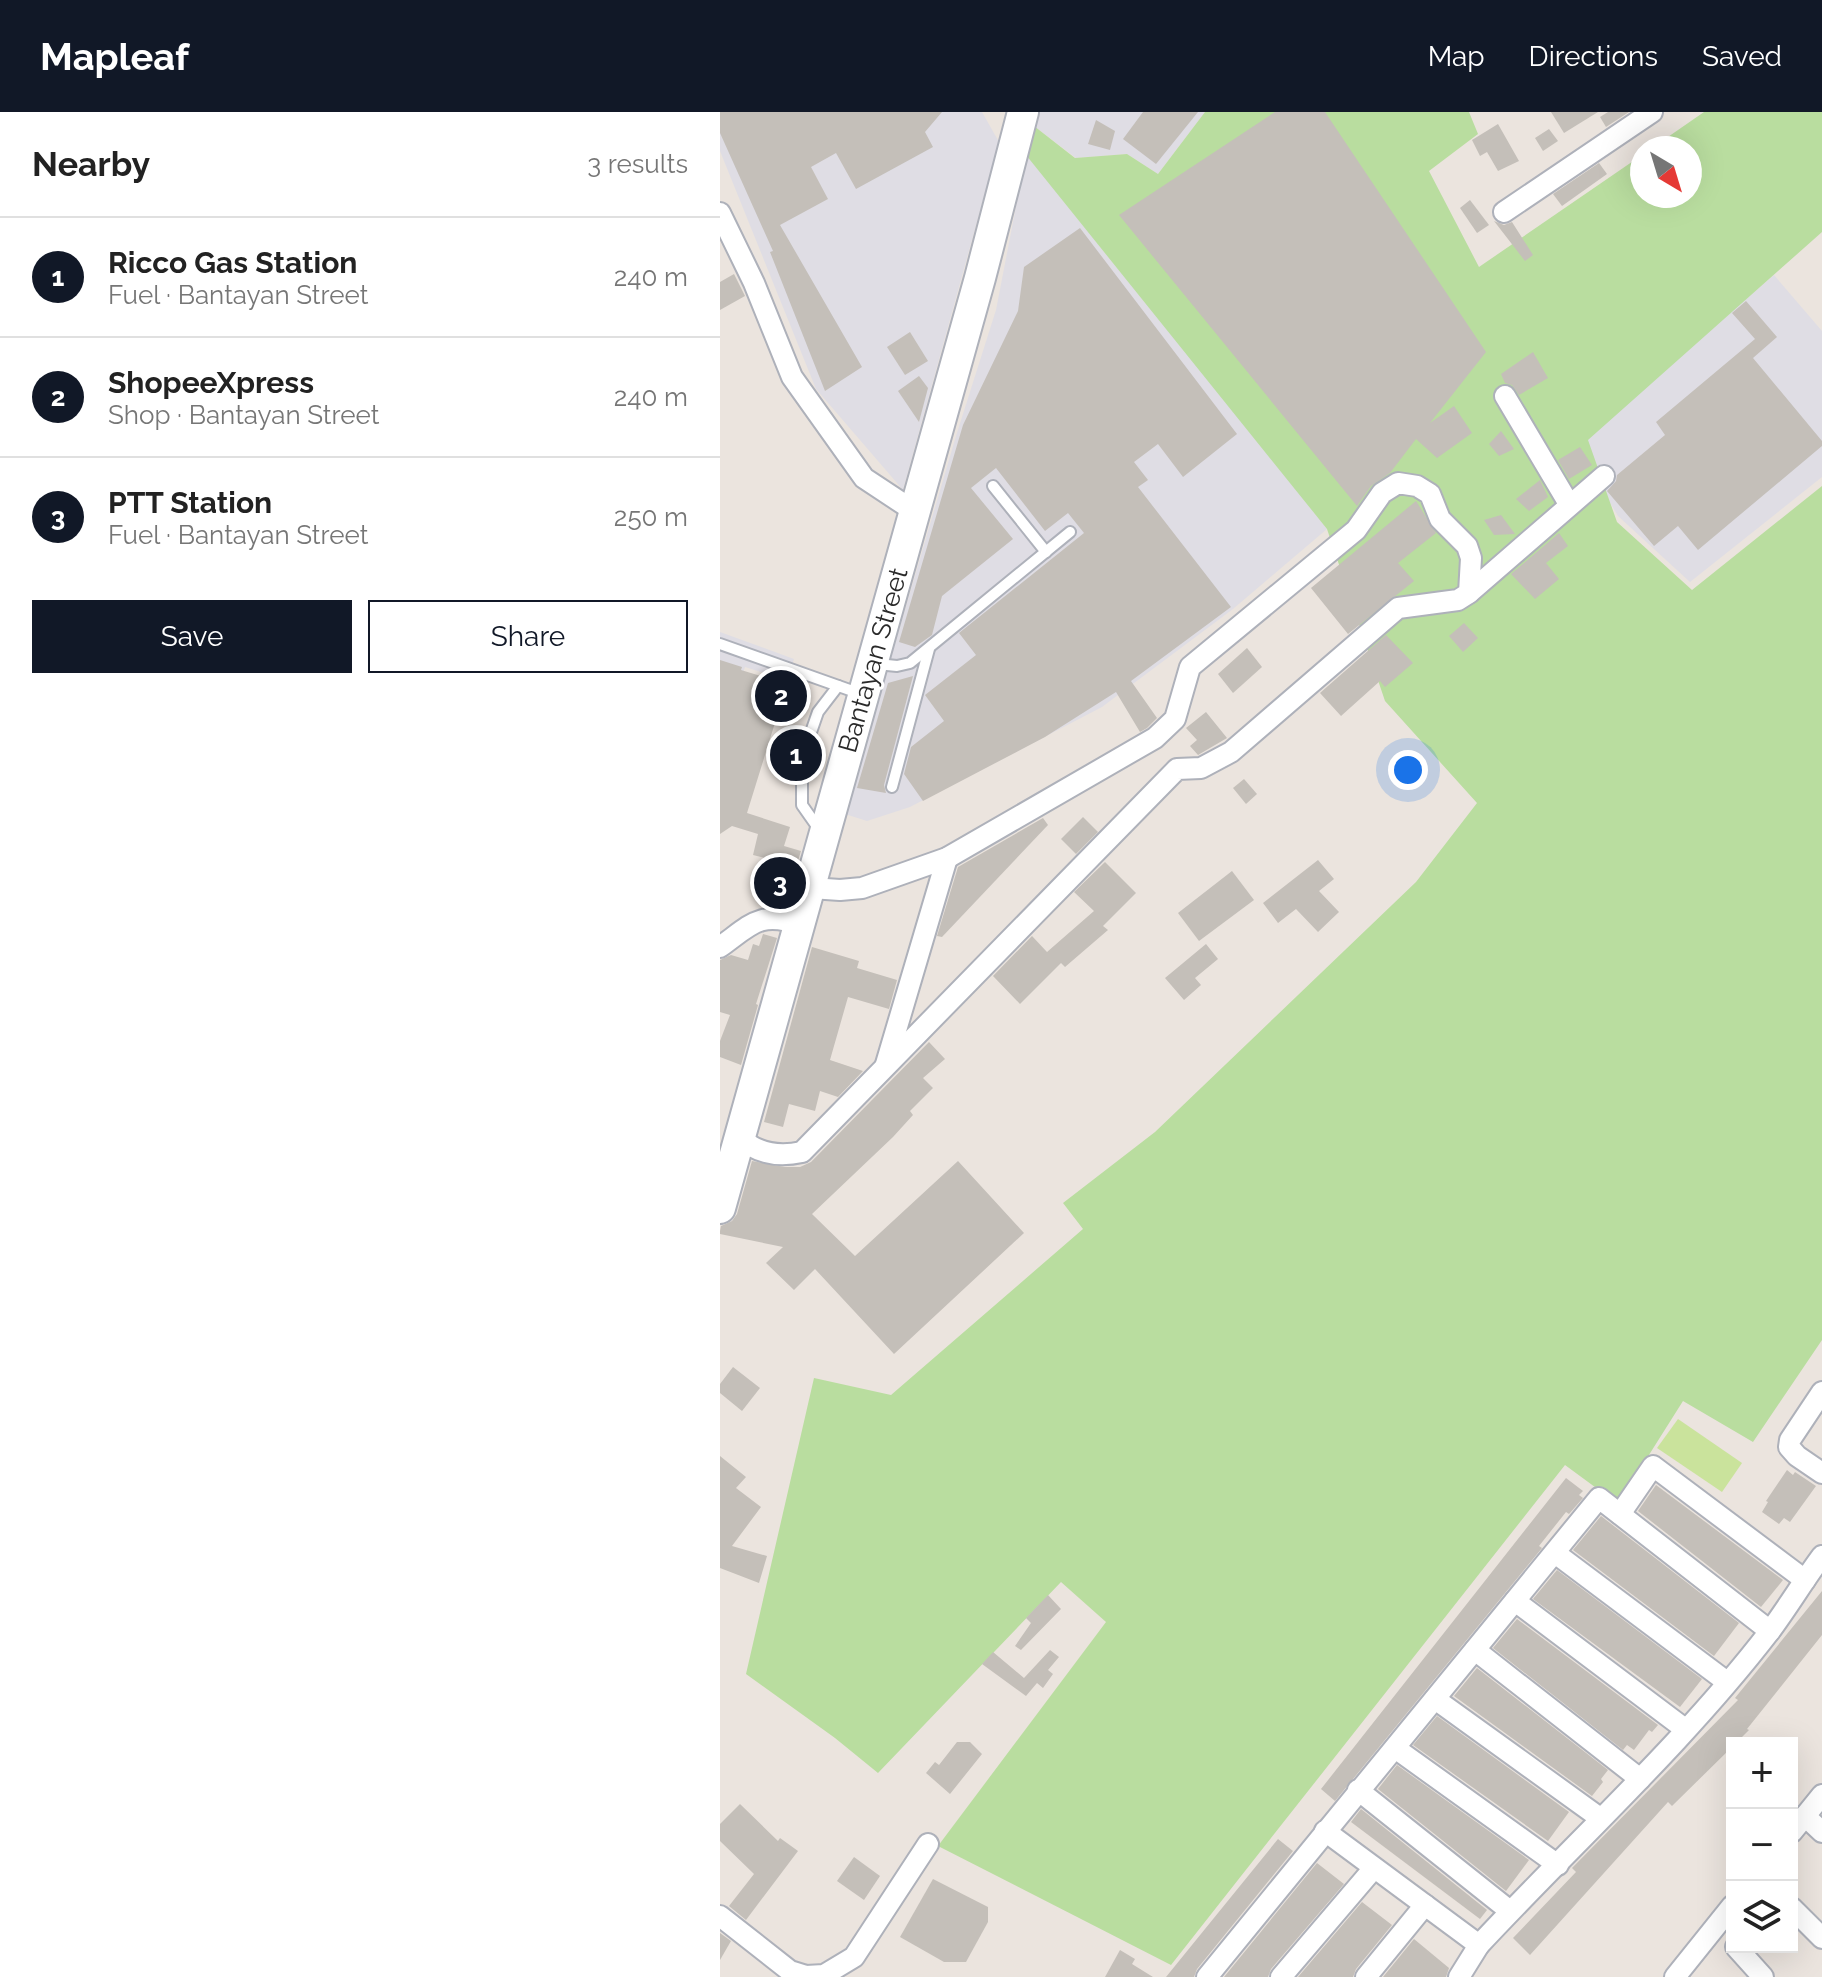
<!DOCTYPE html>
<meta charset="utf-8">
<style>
body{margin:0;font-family:Raleway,sans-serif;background:#f6f6f6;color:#222}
.controls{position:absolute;right:24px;bottom:24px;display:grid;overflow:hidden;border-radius:0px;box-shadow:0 8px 32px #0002}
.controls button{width:72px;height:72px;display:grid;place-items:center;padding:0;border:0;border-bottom:2px solid #e0e0e0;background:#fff;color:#222;font:40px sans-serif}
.compass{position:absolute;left:910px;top:24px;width:72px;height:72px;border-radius:50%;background:#fff;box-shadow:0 8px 32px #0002;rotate:142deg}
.you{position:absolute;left:688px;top:658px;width:28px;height:28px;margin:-20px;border:6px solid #fff;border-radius:50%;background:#1a73e8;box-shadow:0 0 0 12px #1a73e833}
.badge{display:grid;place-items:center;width:52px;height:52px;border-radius:50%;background:#111827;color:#fff;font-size:26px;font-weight:700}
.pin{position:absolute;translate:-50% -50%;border:4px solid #fff;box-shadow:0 2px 8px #0006}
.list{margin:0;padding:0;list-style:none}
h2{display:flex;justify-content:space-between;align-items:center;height:104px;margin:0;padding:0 32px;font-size:34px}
h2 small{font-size:26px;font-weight:400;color:#767676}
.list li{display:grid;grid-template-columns:52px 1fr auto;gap:24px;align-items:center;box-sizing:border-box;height:120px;padding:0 32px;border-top:2px solid #e0e0e0}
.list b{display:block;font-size:30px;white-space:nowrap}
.list p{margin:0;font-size:26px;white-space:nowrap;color:#767676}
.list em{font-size:26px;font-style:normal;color:#767676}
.actions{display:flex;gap:16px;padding:24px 32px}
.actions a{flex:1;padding:18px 0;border:2px solid #111827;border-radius:0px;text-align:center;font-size:28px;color:#111827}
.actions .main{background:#111827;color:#fff}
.icon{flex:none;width:44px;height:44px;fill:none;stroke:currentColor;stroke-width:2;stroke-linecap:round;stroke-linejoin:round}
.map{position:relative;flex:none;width:1102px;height:1865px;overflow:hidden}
header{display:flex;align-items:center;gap:48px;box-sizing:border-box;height:112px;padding:0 40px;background:#111827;color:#fff}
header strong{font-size:38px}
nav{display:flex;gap:44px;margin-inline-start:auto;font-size:28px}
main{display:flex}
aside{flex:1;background:#fff}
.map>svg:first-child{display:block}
</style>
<header>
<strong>Mapleaf</strong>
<nav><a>Map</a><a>Directions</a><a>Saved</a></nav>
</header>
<main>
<aside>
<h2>Nearby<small>3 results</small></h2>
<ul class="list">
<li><span class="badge">1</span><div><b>Ricco Gas Station</b><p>Fuel · Bantayan Street</p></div><em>240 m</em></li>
<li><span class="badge">2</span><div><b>ShopeeXpress</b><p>Shop · Bantayan Street</p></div><em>240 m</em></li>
<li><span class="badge">3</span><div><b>PTT Station</b><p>Fuel · Bantayan Street</p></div><em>250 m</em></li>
</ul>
<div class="actions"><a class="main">Save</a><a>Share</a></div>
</aside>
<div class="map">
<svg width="1102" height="1865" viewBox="0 0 1102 1865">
<rect width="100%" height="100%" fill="#ebe4de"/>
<g fill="#dfdde4">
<polygon points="0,0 262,0 279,30 183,378 96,277 0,39"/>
<polygon points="318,0 485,0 438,62 407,42 356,46 314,14"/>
<polygon points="306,43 367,109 607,417 513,497 382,595 190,695 147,709 125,702 236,324 276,198"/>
<polygon points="1054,163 1102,219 1102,365 970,470 898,404 855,333"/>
<polygon points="0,520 74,547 66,568 25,555 0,630"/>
</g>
<polygon fill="#b9dd9f" points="485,0 749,0 758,22 709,59 759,155 922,43 922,84 970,84 970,36 932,36 984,0 1102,0 1102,120 868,328 897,410 972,478 1102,374 1102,1228 1033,1330 963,1289 898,1392 845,1353 451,1853 218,1734 386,1510 341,1470 158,1661 115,1626 26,1562 94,1266 171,1283 363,1117 343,1091 435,1020 696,770 757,691 665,589 607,417 306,43 314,14 355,46 407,42 438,62"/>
<polygon fill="#cae39c" points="958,1307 1022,1351 1002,1380 937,1336"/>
<g fill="#c4bfb9">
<polygon points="0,0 222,0 205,20 213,35 136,77 116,41 91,55 108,87 60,113 142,255 105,279 50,140 53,139 0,21"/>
<polygon points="423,0 478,0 436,52 403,27"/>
<polygon points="555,0 605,0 766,240 710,311 734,294 752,321 717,346 696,327 670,361 651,374 637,394 399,103"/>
<polygon points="831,0 878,0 844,21"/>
<polygon points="888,0 909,0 886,15 880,5"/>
<polygon points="376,8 395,19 390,38 368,32"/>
<polygon points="778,12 799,49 778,59 767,40 760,44 752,28"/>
<polygon points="829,17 838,29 823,39 815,26"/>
<polygon points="879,51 887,62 842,94 833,82"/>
<polygon points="750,88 769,113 757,121 740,96"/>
<polygon points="774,109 784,113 792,110 813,143 805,149"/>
<polygon points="360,116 517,322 463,365 438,332 414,350 428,368 418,375 511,495 411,569 437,606 427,616 420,620 396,580 325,625 203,689 184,662 191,635 224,609 205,583 256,543 239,521 364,421 348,401 325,419 276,356 251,376 293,427 222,484 212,523 195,535 179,530 243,313 298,199 304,155"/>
<polygon points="14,162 25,184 0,198 0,170"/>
<polygon points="1026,189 1057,225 1033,246 1102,329 1102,334 978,438 958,414 934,434 887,379 896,369 897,363 945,323 936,310 1035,227 1012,201"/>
<polygon points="190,220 208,249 185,263 167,235"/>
<polygon points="813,240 828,266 799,283 792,273 785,271 781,262"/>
<polygon points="199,264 208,276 199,310 178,279"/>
<polygon points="781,319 794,337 779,344 769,332"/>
<polygon points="860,335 872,353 849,367 838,348"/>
<polygon points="820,368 828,385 809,399 796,387"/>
<polygon points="696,389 716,421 678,451 694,469 628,522 591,476"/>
<polygon points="781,403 795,422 774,423 764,408"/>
<polygon points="839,421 848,434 826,451 839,467 815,487 791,462"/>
<polygon points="744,511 758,526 743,540 729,524"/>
<polygon points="666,523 693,551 665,575 660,569 621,604 600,581"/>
<polygon points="527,536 542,555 513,581 498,562"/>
<polygon points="0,548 22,555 21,558 67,572 27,701 70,715 64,734 81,739 67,785 45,778 56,749 33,743 38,722 12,714 0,722"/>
<polygon points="193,564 164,673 166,681 137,676 168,571"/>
<polygon points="486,600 507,626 478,643 470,634 477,628 466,616"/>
<polygon points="524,667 537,682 526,692 513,676"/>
<polygon points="363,705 378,720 356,742 341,727"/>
<polygon points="323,706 328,713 222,825 217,824 238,755"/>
<polygon points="598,748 614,767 599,779 619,800 598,820 576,797 558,811 543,791"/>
<polygon points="385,750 416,781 383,814 388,818 345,855 341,851 300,892 273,864 312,824 327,840 374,799 354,780"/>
<polygon points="512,759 534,788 479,829 458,801"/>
<polygon points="43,822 57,826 36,892 38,893 21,953 0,945 0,929 10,903 0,900 0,848 11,843 28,848 33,832 39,834"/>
<polygon points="486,832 498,847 475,866 481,873 464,888 445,866"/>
<polygon points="92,835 139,849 137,856 177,868 169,897 128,885 110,948 143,959 118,985 100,979 95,999 69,992 63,1015 44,1010"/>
<polygon points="209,930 225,947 203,966 213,976 190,999 193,1003 173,1025 92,1102 135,1144 238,1049 304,1121 174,1242 95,1157 74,1178 46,1151 63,1135 0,1122 0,1119 1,1114 12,1109 17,1102 32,1049 65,1055 80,1055 91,1050"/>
<polygon points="13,1255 40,1276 22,1299 0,1281 0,1272"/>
<polygon points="0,1344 26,1365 16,1376 41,1395 12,1434 47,1444 39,1471 0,1456"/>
<polygon points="1067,1358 1073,1363 1075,1360 1096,1374 1070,1410 1064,1406 1059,1412 1042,1400 1048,1390 1046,1389"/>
<polygon points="846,1366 863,1379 859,1383 863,1386 849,1402 846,1400 819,1434 822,1436 615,1689 601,1677"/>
<polygon points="936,1373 1063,1468 1041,1495 918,1399"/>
<polygon points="881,1404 1019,1511 994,1544 853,1438"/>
<polygon points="837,1458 982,1567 960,1595 813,1487"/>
<polygon points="1102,1479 1102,1523 1027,1617 1029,1618 1016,1631 1012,1631 1012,1635 952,1694 948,1690 810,1843 793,1826 856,1760 852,1756 1018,1588 1015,1586"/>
<polygon points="328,1483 341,1497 301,1538 295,1534 311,1511 306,1506"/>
<polygon points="797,1507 938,1613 932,1620 929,1618 914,1638 907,1633 903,1638 773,1536"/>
<polygon points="330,1538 339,1545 328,1558 333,1562 323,1576 317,1571 306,1584 262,1552 273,1540 304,1566"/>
<polygon points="757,1556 888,1658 881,1667 883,1670 872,1684 734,1584"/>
<polygon points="717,1604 849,1700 828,1729 693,1633"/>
<polygon points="237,1630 250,1630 262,1642 230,1682 206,1661 215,1650 219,1653"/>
<polygon points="677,1653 809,1748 786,1779 658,1677"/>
<polygon points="20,1692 58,1729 60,1726 78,1739 26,1808 9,1794 34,1762 0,1729 0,1712"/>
<polygon points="641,1697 767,1798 760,1807 631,1710"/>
<polygon points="558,1727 573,1739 477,1857 474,1865 446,1865"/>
<polygon points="134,1745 160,1764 144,1788 117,1769"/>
<polygon points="597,1751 624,1772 551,1857 548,1865 504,1865"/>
<polygon points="213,1767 268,1795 268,1810 246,1850 224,1850 180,1825"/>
<polygon points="642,1790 672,1813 636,1857 633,1865 578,1865"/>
<polygon points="0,1821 11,1829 0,1848"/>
<polygon points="694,1827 729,1856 726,1865 663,1865"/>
<polygon points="400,1838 415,1847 412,1852 433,1865 385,1865"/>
</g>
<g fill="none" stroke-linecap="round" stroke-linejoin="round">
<defs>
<g id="service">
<polyline points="273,374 326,440"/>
<polyline points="0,532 141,582"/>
<polyline points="157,552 177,554 190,551 350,420"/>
<polyline points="172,675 209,537"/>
<polyline points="101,720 82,693 82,646 98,600 118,574"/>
</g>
<g id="minor">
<polyline points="784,100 932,0"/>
<polyline points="0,101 34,171 72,265 144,366 194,399"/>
<polyline points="785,284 849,392"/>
<polyline points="749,481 884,364"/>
<path d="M 0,835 C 32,812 39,799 80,812"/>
<polyline points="166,952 227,746"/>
<path d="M 19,1025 C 37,1042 59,1045 82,1040 L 457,657 L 481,656 L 511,640 L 678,496 L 738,488 L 749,481 L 751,446 L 747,434 L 720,407 L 710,382 L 697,374 L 678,371 L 662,381 L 636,418 L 470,555 L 455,607 L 435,626 L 227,746 L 142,776 L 120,778 L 91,776"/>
<polyline points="1102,1280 1070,1328 1069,1335 1077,1344 1102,1361"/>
<polyline points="900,1402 933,1354 1085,1468"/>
<polyline points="835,1441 1007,1570"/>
<polyline points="795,1489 965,1617"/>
<polyline points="755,1538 920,1667"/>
<polyline points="715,1587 880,1706"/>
<polyline points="675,1636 838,1753"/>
<polyline points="638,1678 790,1799"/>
<polyline points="1085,1704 1102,1720"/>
<polyline points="605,1719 759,1833"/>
<polyline points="1072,1720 1102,1683"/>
<polyline points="1072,1796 1102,1826"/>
<polyline points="0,1804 70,1859 86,1864 104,1863 134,1845 208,1732"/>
<polyline points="1016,1835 1043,1865"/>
<polyline points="487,1865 879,1386 1050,1519"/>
<polyline points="561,1865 654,1756"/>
<polyline points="646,1865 705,1793"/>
<path d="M 739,1865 L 759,1833 C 856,1729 963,1632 1050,1519 C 1068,1495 1084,1468 1102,1444"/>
<polyline points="955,1865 1012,1794"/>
</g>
<polyline id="secondary" points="0,1096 260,166 303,0"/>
</defs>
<use href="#service" stroke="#aeb1ba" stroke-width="14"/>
<use href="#minor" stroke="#aeb1ba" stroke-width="24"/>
<use href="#secondary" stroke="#aeb1ba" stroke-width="34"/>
<use href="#service" stroke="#fff" stroke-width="10"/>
<use href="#minor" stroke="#fff" stroke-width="20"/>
<use href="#secondary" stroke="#fff" stroke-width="30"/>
</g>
<g text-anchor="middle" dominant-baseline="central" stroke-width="6" stroke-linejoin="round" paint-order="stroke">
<g font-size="26" fill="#2a2a2a" stroke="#fff">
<text transform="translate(153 548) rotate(-74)">Bantayan Street</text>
</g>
</g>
</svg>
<div class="controls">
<button>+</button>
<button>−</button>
<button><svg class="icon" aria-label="layers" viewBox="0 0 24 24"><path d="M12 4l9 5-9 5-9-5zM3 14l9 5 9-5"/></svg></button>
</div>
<svg class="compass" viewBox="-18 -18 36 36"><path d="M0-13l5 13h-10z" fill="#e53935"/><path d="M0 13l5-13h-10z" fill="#767676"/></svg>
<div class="you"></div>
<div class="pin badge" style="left:76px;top:643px">1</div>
<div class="pin badge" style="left:61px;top:584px">2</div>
<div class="pin badge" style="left:60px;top:771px">3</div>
</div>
</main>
